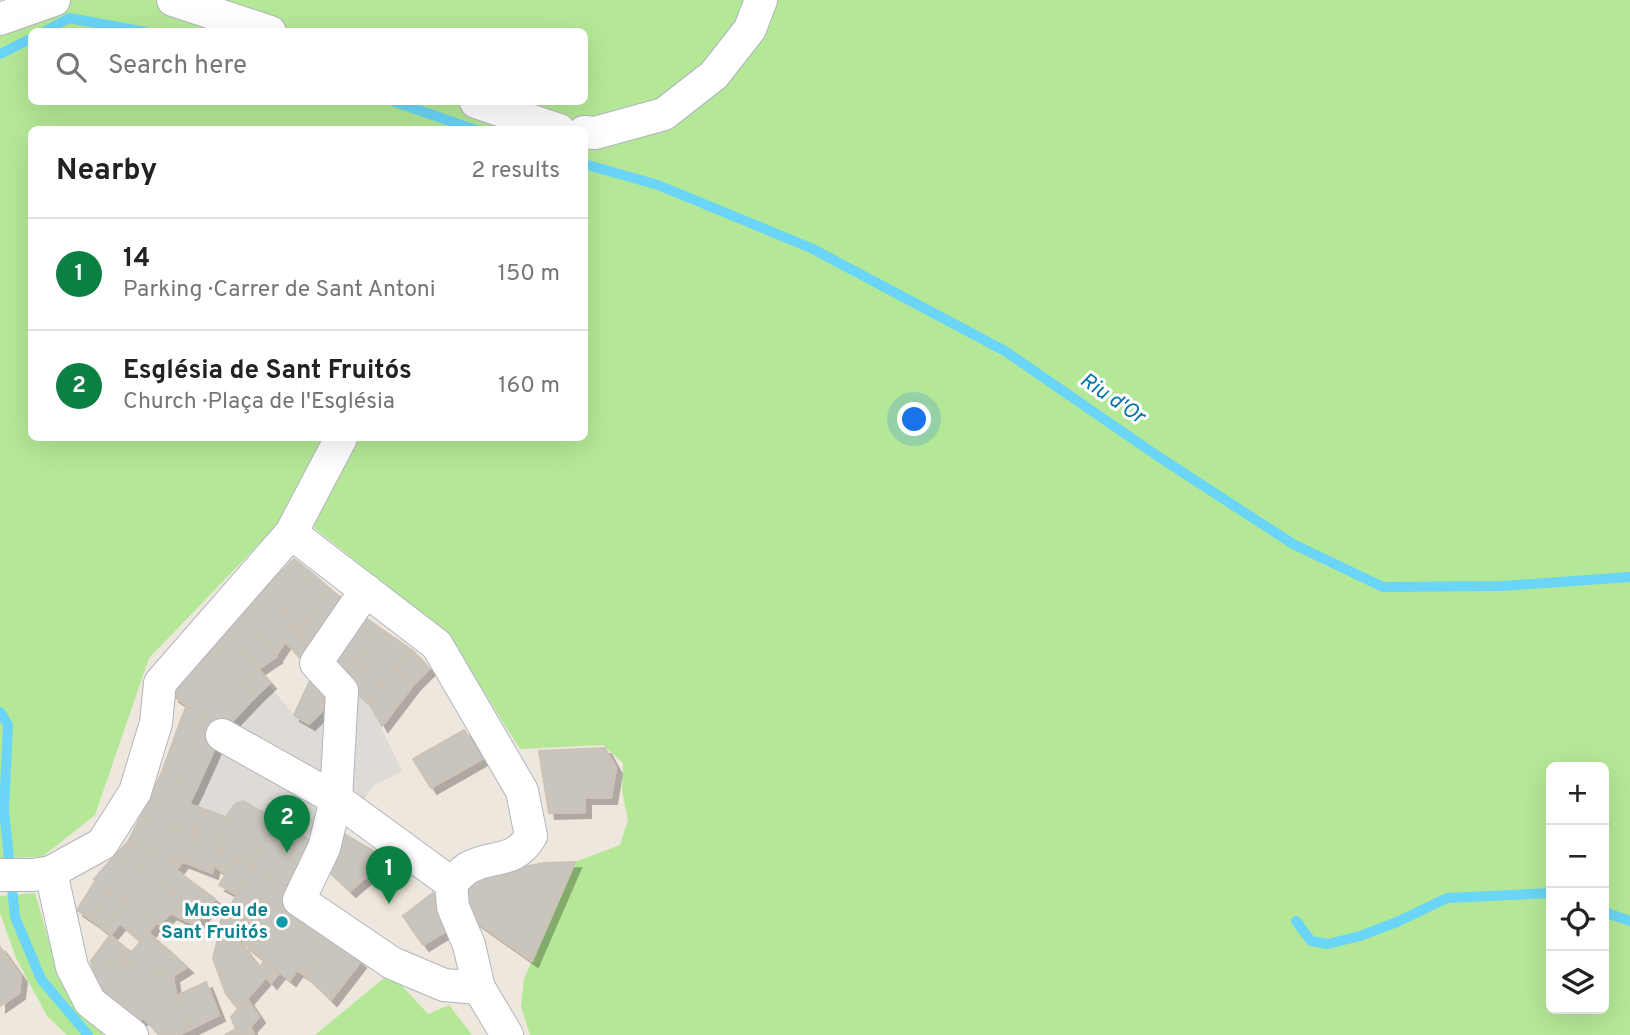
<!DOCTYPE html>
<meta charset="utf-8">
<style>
body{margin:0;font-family:Overpass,sans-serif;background:#f6f6f6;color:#222}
.controls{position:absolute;right:21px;bottom:21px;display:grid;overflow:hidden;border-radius:10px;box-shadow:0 7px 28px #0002}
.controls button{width:63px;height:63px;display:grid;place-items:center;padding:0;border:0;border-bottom:2px solid #e0e0e0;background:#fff;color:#222;font:35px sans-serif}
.you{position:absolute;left:915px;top:420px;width:24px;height:24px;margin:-18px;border:5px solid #fff;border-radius:50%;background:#1a73e8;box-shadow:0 0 0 10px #1a73e833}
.badge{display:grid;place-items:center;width:46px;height:46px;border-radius:50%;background:#0b8043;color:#fff;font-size:23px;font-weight:700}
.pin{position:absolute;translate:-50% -58px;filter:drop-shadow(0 2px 4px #0008)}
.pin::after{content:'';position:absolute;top:37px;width:24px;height:21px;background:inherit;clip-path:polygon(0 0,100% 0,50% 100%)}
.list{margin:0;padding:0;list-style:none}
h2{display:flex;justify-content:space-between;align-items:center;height:91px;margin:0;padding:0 28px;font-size:30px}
h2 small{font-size:23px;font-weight:400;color:#767676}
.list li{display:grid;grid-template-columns:46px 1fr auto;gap:21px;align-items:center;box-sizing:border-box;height:112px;padding:0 28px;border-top:2px solid #e0e0e0}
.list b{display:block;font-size:26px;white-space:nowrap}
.list p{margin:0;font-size:23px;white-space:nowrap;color:#767676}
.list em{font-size:23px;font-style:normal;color:#767676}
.icon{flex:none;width:38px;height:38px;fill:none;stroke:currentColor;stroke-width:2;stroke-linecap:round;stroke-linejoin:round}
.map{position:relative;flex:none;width:1630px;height:1035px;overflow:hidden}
.search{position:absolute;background:#fff;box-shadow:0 7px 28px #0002;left:28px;top:28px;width:560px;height:77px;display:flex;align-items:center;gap:18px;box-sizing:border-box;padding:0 24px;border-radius:10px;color:#767676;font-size:26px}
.panel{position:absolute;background:#fff;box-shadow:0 7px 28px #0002;left:28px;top:126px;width:560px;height:315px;border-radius:10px}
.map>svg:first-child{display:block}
</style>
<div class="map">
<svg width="1630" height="1035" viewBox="0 0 1630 1035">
<defs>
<filter id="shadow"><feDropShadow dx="6" dy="6" stdDeviation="0" flood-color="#0004"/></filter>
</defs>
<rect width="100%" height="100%" fill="#eee7dd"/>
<g fill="#b4e896" fill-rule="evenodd">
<path d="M 20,0 L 1630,0 L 1630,1035 L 530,1035 L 521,1007 L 524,979 L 575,862 L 620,845 L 628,820 L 622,790 L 623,763 L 603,745 L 520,749 L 446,632 L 314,528 L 316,509 L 354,438 L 584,438 L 584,130 L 32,130 L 32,438 L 328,438 L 283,519 L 149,658 L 95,815 L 42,857 L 0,858 L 0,12 ZM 32,32 L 584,32 L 584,102 L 32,102 ZM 1551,767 L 1604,767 L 1604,1009 L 1551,1009 Z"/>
<polygon points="35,893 59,977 81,1011 113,1035 67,1035 47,1016 16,958 0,913 0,896"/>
<polygon points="390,973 428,1014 449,1005 472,1035 315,1035"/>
</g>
<polygon fill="#dedad5" points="268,684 294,715 309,724 349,685 368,701 402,771 373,786 328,851 243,801 235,804 226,817 189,804 224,730"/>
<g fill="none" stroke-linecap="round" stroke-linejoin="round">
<g stroke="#6ad5f7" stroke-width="10">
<polyline points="44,32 69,18 146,32"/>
<polyline points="0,54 32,38"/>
<polyline points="395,102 476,130"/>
<polyline points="584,164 658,185 811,248 1005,351 1159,457 1293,544 1383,587 1502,586 1630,577"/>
<polyline points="0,712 8,725 4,810 15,917 41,979 88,1035"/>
<polyline points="1604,912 1630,921"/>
<polyline points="1296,921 1311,941 1328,944 1360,936 1397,922 1447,898 1551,893"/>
</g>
</g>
<g fill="#c9c5bc" stroke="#cac3b7" stroke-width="2" filter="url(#shadow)">
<polygon points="294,559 314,575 282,612 294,628 275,657 242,611"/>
<polygon points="314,575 330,589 305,625 294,628 282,612"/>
<polygon points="330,589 349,604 314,654 297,637"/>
<polygon points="242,611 276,657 258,669 227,628"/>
<polygon points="359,613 377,626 344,681 327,667"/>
<polygon points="303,625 305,625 297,637 314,654 305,664 286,642 294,628"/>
<polygon points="377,626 413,651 384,683 356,662"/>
<polygon points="227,628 258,669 247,684 211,644"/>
<polygon points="211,644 257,695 224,730 173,696"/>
<polygon points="413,651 429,669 414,684 395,669"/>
<polygon points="356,662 384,683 369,703 344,681"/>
<polygon points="258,669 270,683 257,695 247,684"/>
<polygon points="395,669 414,684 382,726 369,703"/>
<polygon points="314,672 339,695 309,724 294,715"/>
<polygon points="187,705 224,730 219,739 182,717"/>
<polygon points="182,717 219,739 197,788 162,772"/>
<polygon points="464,730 482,759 431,788 413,759"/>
<polygon points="605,748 616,768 611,798 585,798 585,812 549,813 539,751"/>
<polygon points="162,772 197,788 189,804 203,809 197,833 139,820"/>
<polygon points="243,801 276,820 251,866 237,857 226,874 215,866 226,817 235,804"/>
<polygon points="203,809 226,817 212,873 189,864"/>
<polygon points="139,820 197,833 189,864 128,842"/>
<polygon points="276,820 320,846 296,893 251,866"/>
<polygon points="341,832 387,859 350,891 320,863"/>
<polygon points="128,842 182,862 176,870 215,899 195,925 171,913 182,897 159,883 160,881 158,879 116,854"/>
<polygon points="116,854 158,879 160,881 159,883 182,897 171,913 159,924 94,879"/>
<polygon points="237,857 253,868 237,895 219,885"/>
<polygon points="575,862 532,961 460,910 470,880 484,875 544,863"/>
<polygon points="253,868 296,893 334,938 306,976 297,970 290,980 243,943 244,941 218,926"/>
<polygon points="96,880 111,890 92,920 77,910"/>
<polygon points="111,890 127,902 105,930 92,920"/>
<polygon points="433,893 456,925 423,945 403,916"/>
<polygon points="127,902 157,922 141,942 120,923 111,934 105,930"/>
<polygon points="228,932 233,934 259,968 264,961 279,973 271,983 266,977 238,1009 226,994 213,958 217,942"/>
<polygon points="148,933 172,953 187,967 173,976 135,965 120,963 128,950 132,952"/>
<polygon points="110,935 128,950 120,963 91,961"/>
<polygon points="334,938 360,962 331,1000 306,976"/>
<polygon points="0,947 21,976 19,993 0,1006"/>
<polygon points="91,961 135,965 173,976 176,996 191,1029 177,1035 159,1035 144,1018 130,1023 114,1008 96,981"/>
<polygon points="206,982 219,1015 191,1029 176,996"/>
<polygon points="247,999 259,1017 251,1026 248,1022 236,1029 231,1017"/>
<polygon points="248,1022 254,1035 225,1035 236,1029"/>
</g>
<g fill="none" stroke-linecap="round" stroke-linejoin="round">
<defs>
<g id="street">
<polyline points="173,0 270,32"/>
<polyline points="0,19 54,0"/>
<polyline points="476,102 559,130"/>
<polyline points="584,132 595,133 664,114 714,75 750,29 761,0"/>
<path d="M 291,533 L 437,645 L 522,791 L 531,836 C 514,865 492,854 468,868 C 462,872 456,878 451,883"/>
<polyline points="366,590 316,663 342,691 336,799 324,848 299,900 392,963 444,985 479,988"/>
<polyline points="222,735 336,799 451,883"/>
<polyline points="51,872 72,967 90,1002 132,1035"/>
<polyline points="0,875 33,875 51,872 102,844 135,792 156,723 160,683 291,533 341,438"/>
<polyline points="451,883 453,907 469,945 479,988 507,1035"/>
</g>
</defs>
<use href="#street" stroke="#b1b4c0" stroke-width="34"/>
<use href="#street" stroke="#fff" stroke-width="32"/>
</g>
<circle fill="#0f9aa8" stroke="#fff" stroke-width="2.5" cx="282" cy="922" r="7"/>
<g text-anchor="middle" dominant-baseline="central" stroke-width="6" stroke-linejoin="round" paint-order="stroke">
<g font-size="19" font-weight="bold" fill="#0d838f" stroke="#fff" text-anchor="end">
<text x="268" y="911">Museu de<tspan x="268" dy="22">Sant Fruitós</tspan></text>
</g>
<g font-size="21" font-style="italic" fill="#0473a7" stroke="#fff">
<text transform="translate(1112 399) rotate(34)">Riu d'Or</text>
</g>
</g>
</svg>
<div class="controls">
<button>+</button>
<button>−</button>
<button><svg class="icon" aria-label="locate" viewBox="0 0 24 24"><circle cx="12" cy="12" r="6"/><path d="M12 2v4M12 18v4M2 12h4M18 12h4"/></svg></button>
<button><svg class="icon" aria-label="layers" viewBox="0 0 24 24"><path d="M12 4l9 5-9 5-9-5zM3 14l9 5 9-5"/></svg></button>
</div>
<div class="you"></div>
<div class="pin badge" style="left:389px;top:904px">1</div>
<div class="pin badge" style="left:287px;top:853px">2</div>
<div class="search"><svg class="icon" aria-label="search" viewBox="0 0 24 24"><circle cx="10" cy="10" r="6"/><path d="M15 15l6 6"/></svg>Search here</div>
<section class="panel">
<h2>Nearby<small>2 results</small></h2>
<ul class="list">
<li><span class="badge">1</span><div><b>14</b><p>Parking · Carrer de Sant Antoni</p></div><em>150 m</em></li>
<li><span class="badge">2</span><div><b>Església de Sant Fruitós</b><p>Church · Plaça de l'Església</p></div><em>160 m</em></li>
</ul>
</section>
</div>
